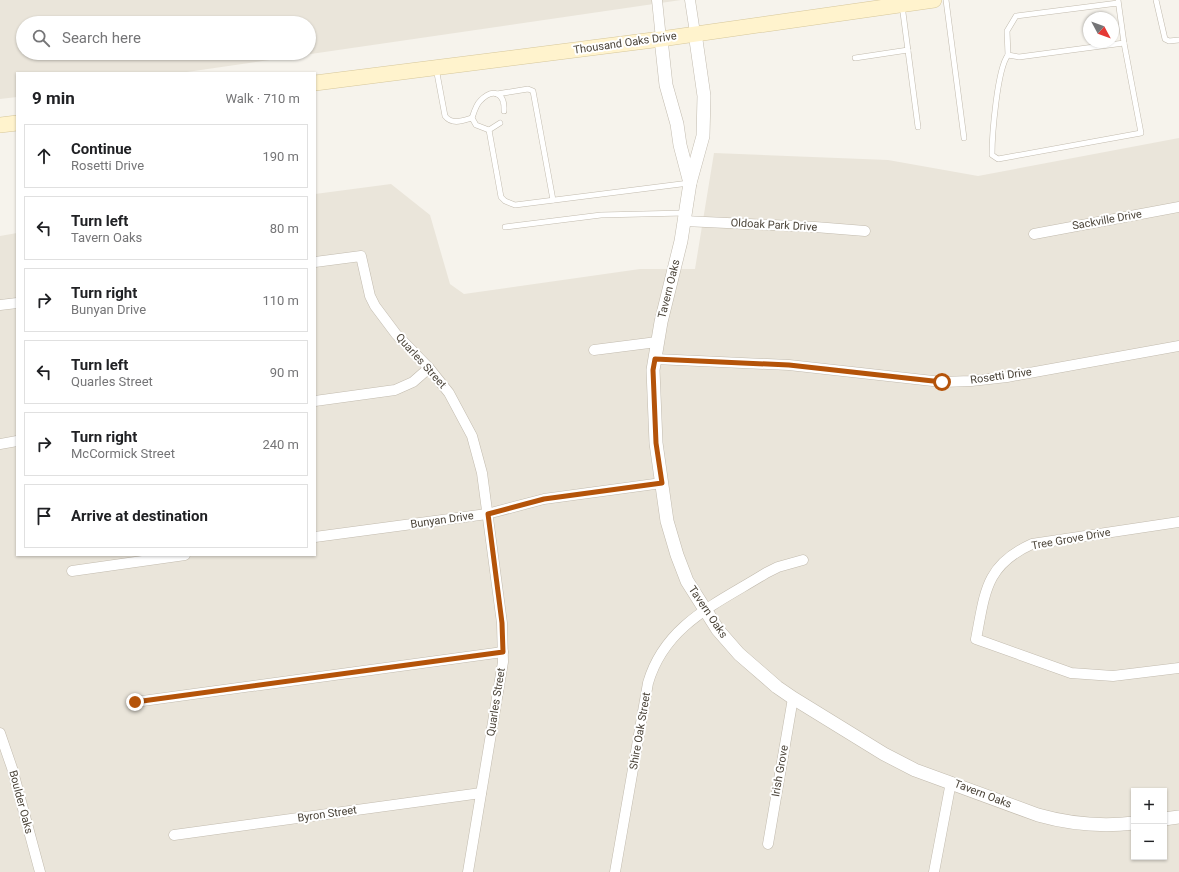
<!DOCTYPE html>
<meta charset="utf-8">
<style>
body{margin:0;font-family:Roboto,sans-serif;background:#f6f6f6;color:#202124}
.controls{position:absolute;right:12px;bottom:12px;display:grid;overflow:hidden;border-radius:0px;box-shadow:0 1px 3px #0004}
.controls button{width:36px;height:36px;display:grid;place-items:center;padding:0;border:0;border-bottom:1px solid #e0e0e0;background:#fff;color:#202124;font:20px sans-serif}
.compass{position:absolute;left:1083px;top:12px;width:36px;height:36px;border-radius:50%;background:#fff;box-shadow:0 1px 3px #0004;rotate:131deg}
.stop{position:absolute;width:12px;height:12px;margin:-9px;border:3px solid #b45309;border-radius:50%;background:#fff}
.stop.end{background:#b45309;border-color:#fff;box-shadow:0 1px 4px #0008}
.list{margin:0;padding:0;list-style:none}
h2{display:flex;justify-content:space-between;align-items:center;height:52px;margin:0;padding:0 16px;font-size:17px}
h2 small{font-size:13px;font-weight:400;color:#757577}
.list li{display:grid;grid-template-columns:26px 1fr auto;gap:12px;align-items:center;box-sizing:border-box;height:64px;margin:0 8px 8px;padding:0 8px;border:1px solid #e0e0e0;border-radius:0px}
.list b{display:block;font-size:15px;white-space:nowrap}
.list p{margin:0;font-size:13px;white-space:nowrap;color:#757577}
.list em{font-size:13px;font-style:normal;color:#757577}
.icon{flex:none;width:22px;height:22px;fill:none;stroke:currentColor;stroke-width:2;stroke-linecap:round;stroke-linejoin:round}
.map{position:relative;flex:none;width:1179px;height:872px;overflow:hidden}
.search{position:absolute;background:#fff;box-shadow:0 1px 3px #0004;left:16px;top:16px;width:300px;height:44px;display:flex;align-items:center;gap:10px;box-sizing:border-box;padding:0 14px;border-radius:22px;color:#757577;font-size:15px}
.panel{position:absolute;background:#fff;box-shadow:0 1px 3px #0004;left:16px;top:72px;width:300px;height:484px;border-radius:0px}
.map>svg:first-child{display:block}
</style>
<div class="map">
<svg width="1179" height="872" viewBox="0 0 1179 872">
<rect width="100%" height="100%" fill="#f6f3ec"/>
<g fill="#eae5da" fill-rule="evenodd">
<path d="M 0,0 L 681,0 L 180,73 L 17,73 L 17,97 L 0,99 ZM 23,23 L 309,23 L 309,53 L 23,53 Z"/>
<path d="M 1179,138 L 1179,872 L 0,872 L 0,236 L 17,233 L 17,555 L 315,555 L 315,194 L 391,184 L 430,215 L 450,284 L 464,294 L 640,269 L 695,269 L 714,153 L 888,160 L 978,176 ZM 1134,791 L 1164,791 L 1164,857 L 1134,857 Z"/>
</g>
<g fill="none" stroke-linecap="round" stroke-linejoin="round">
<defs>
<g id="service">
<polyline points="946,0 964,138"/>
<polyline points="1118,0 1124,43 1019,57 1008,55 1007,31 1016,16 1118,3"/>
<polyline points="1156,0 1165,39 1169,41 1179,40"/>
<polyline points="902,5 918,127"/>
<path d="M 1008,55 C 997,69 992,136 992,155 L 998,159 L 1141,133 L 1124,43"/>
<polyline points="855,58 908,50"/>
<path d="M 436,68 L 445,116 C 452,125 462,121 472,118"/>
<polyline points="497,94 528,89 533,91 553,200"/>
<path d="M 500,123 L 489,130 L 476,125 L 472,118 C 474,112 476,105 480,101 C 493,87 505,93 504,111"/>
<polyline points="489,130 501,197 505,201 515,205 689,183"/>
<polyline points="505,227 601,215 684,213"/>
</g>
<g id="minor">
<polyline points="657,0 661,39"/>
<polyline points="690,0 695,33"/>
<polyline points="684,221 815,227 865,231"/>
<polyline points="1034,234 1179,207"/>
<polyline points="315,262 361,256 370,296 375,306 396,334 429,368 449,393 472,436 482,473 502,623 503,662 468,872"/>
<polyline points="0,305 17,303"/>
<polyline points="594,350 657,342"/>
<polyline points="655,359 789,365 942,382 971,381 1007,377 1179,346"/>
<polyline points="315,401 395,390 413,382 429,368"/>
<polyline points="0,444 17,441"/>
<path d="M 1179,522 L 1032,544 C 985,565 985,593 976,639 L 1071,673 L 1113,676 L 1179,668"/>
<polyline points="315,537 487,514 544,499 662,483"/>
<polyline points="72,571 185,555"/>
<polyline points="135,702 503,652"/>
<polyline points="0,733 12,768 40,872"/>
<polyline points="174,835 481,793"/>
<polyline points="768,844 793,698"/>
<path d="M 615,872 L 648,683 C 665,624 718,603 766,573 L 778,567 L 803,560"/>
<polyline points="934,872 951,782"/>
</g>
<g id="tertiary">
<path d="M 695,33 L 704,96 L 703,136 L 690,183 L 681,241 L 661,322 L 653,370 L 656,443 L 667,521 L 677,555 L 687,581 L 718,630 L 739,654 L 777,687 L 793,698 L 884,754 L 915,770 L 1038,815 C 1070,824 1101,827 1134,823"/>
<polyline points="661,39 666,85 677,124 680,145 690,183"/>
<polyline points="1164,819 1179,817"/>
</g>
<g id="secondary">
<polyline points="315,83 661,39 934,0"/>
<polyline points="0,125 17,123"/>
</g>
</defs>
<use href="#service" stroke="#c2bbae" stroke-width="6"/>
<use href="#minor" stroke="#c2bbae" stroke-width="11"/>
<use href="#tertiary" stroke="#c2bbae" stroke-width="14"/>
<use href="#secondary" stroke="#d6c79b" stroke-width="16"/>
<use href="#service" stroke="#fff" stroke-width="5"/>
<use href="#minor" stroke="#fff" stroke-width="10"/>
<use href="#tertiary" stroke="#fff" stroke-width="13"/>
<use href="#secondary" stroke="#fff3cd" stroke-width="15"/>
</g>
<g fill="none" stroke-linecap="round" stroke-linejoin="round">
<polyline stroke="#b45309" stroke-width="5" points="135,702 503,652 502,623 488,514 544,499 662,483 656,443 653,370 655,359 789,365 942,382"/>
</g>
<g text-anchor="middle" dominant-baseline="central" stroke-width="4" stroke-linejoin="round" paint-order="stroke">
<g font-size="11" fill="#4b4439" stroke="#fff">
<text transform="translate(625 43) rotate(-8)">Thousand Oaks Drive</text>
<text transform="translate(1107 220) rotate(-10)">Sackville Drive</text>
<text transform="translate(774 225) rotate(3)">Oldoak Park Drive</text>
<text transform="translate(669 289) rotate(-76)">Tavern Oaks</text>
<text transform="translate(421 361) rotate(48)">Quarles Street</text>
<text transform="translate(1001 376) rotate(-8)">Rosetti Drive</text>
<text transform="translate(442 520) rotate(-8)">Bunyan Drive</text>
<text transform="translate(1071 539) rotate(-10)">Tree Grove Drive</text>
<text transform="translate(708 612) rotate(56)">Tavern Oaks</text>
<text transform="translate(496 702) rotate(-81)">Quarles Street</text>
<text transform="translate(640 731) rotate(-80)">Shire Oak Street</text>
<text transform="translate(780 771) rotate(-80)">Irish Grove</text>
<text transform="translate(983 794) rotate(21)">Tavern Oaks</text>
<text transform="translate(21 802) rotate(75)">Boulder Oaks</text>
<text transform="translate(327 814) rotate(-8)">Byron Street</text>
</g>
</g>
</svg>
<div class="controls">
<button>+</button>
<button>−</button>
</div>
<svg class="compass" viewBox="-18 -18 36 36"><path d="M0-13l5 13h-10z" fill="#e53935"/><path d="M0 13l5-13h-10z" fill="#757577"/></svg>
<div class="stop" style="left:942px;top:382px"></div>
<div class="stop end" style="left:135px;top:702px"></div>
<div class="search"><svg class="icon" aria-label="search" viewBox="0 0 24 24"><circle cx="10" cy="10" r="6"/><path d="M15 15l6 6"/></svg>Search here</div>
<section class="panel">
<h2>9 min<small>Walk · 710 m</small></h2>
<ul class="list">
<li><svg class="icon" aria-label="ahead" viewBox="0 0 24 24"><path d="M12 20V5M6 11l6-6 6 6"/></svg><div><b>Continue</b><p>Rosetti Drive</p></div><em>190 m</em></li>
<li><svg class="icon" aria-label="left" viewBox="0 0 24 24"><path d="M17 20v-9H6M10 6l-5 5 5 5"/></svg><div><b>Turn left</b><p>Tavern Oaks</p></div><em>80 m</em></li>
<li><svg class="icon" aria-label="right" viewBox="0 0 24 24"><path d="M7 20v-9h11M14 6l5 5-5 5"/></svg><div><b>Turn right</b><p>Bunyan Drive</p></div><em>110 m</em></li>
<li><svg class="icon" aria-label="left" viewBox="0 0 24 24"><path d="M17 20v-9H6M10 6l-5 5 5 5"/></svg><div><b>Turn left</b><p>Quarles Street</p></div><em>90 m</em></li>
<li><svg class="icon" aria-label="right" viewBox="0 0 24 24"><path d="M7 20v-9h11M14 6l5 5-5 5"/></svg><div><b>Turn right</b><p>McCormick Street</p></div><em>240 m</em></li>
<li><svg class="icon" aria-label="arrive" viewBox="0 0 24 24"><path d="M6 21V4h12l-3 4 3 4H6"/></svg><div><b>Arrive at destination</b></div></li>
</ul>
</section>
</div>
